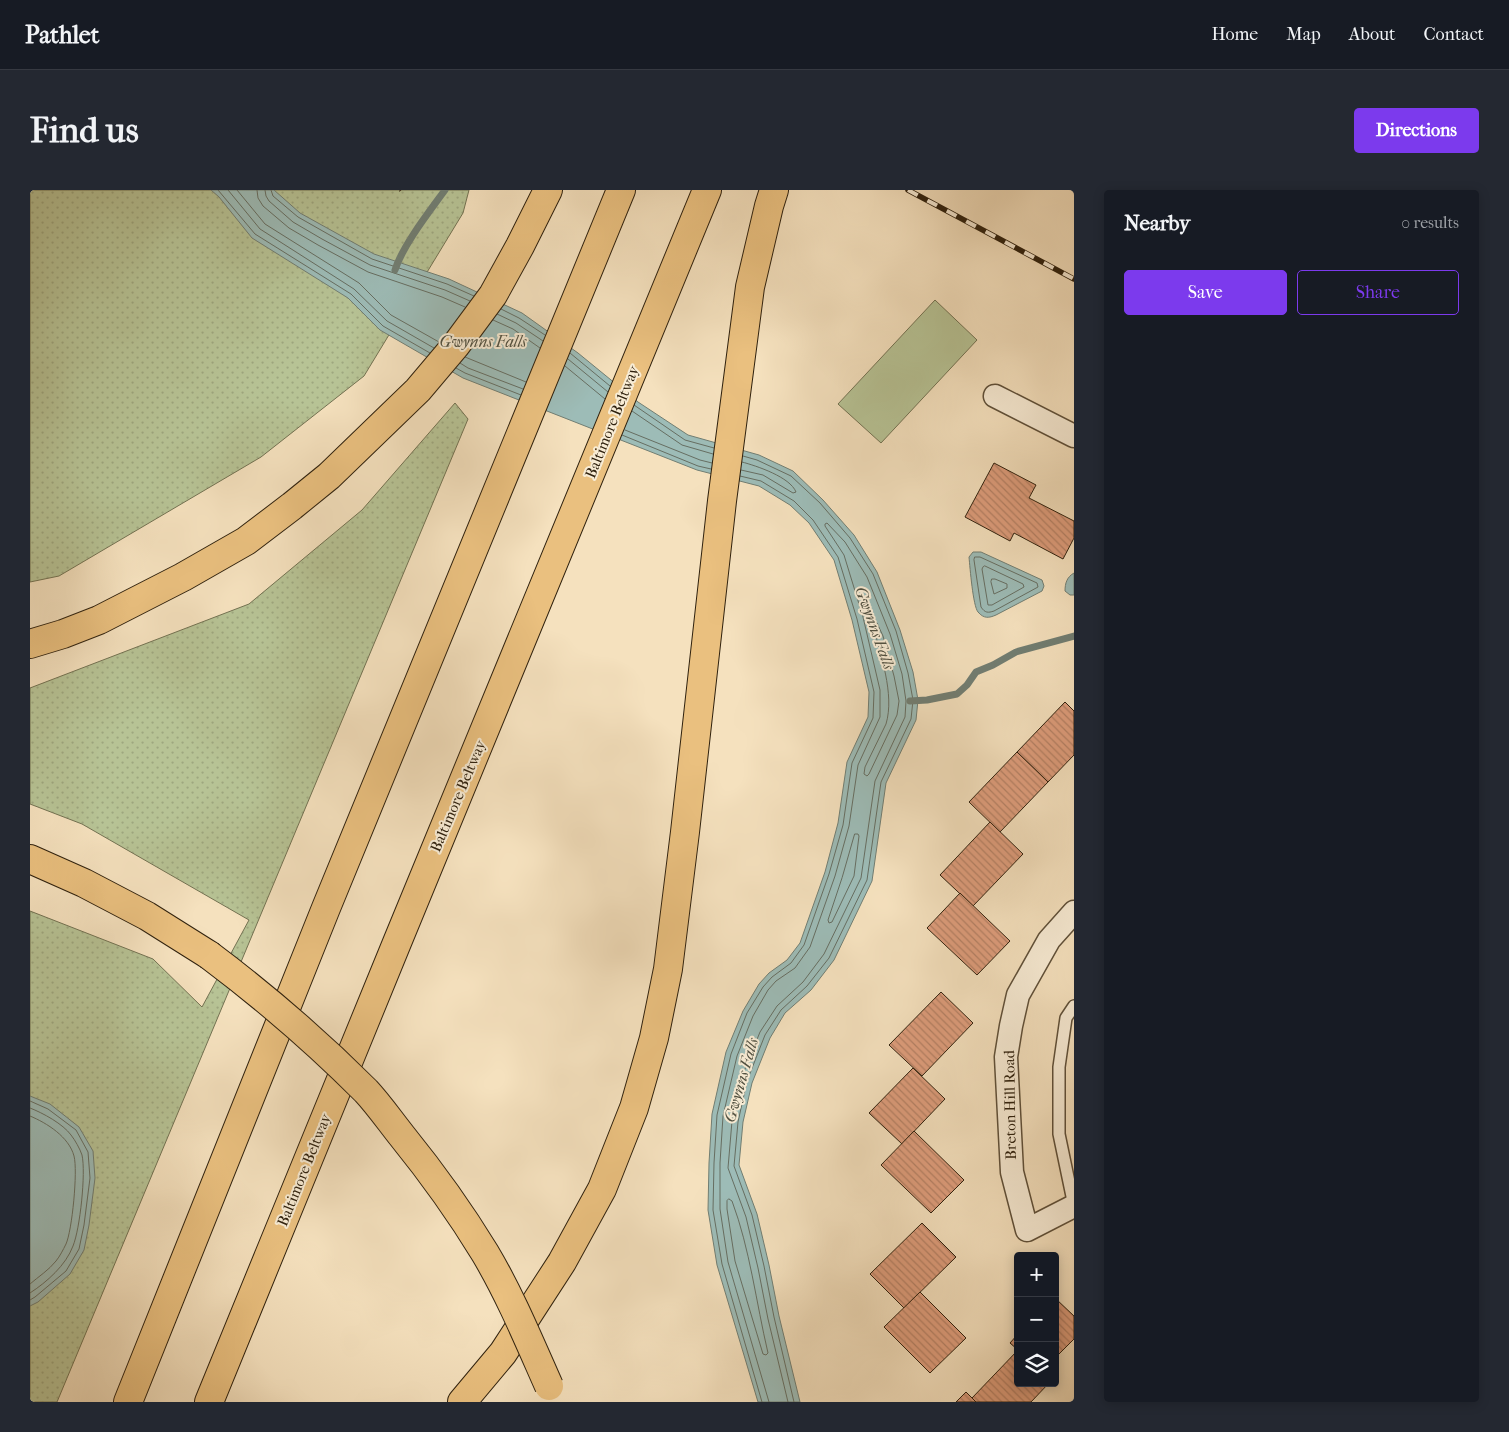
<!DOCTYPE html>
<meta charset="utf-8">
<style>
body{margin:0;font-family:"IM FELL French Canon",serif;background:#242831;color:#f1f3f6}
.controls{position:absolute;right:15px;bottom:15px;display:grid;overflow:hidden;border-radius:5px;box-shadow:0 2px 12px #0003}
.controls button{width:45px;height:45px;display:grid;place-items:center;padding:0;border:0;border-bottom:1px solid #363941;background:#171b24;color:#f1f3f6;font:25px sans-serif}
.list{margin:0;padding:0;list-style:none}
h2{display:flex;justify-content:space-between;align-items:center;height:65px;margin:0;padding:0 20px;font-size:21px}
h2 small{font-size:16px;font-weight:400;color:#9ea1a6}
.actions{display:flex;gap:10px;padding:15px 20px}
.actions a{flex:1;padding:11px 0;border:1px solid #7c3aed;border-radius:5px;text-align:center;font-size:18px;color:#7c3aed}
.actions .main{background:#7c3aed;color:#fff}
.icon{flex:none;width:28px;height:28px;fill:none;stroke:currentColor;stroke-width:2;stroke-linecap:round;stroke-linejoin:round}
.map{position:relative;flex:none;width:1044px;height:1212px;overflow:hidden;border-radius:5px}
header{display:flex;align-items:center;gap:30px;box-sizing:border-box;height:70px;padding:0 25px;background:#171b24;border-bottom:1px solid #363941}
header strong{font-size:24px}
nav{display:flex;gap:28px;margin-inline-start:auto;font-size:18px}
.intro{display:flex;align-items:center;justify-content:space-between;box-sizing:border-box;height:120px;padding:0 30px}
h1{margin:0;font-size:35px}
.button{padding:12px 22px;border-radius:5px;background:#7c3aed;color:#fff;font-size:18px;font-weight:700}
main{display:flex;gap:30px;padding:0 30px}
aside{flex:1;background:#171b24;border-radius:5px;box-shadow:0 2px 12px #0003}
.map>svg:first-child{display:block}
</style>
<header>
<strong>Pathlet</strong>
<nav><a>Home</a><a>Map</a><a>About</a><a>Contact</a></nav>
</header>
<div class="intro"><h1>Find us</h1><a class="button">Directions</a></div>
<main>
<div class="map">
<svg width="1044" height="1212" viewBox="0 0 1044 1212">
<defs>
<pattern id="grass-dots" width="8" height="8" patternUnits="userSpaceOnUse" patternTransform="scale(1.25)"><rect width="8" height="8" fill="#b7c395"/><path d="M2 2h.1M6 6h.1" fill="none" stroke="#9ea77f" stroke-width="1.8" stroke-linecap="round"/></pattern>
<pattern id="building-back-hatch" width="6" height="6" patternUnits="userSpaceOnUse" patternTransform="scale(1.25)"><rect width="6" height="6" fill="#de9d7c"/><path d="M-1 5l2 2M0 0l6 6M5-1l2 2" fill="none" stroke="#b48064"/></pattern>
</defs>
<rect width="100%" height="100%" fill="#f5e1be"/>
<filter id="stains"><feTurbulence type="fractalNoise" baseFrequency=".004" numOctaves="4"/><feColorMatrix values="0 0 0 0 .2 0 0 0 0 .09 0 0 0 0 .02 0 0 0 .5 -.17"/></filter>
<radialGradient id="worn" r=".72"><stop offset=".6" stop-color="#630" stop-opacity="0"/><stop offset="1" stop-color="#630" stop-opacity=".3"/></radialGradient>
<g fill="url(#grass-dots)" stroke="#737252">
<polygon points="0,0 439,0 433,23 334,186 231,267 29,386 0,392"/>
<polygon points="425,213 438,229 27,1212 0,1212 0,721 123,769 172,817 219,730 52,634 0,614 0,498 219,414 332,320"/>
</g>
<polygon fill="#b7c395" stroke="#737252" points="905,110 947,150 851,253 808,214"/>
<g fill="#9dbcb7" stroke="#717e73">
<polygon points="181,0 244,0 270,23 344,64 419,89 492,123 548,163 608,212 658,245 729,265 763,281 793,310 824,345 847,382 870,440 883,482 888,510 886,530 856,593 842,691 804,770 781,800 755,823 740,848 722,893 713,932 709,975 727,1024 739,1075 749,1126 770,1212 728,1212 687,1075 678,1020 679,973 682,924 696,862 713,821 729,794 739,783 757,770 770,753 795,682 808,633 817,572 838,527 839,502 822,430 804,370 779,333 760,315 729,296 667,280 433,188 350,140 318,108 222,48 189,7"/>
<path d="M 943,362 L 951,362 L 1012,390 L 1014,396 L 1012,401 L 966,425 C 959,428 954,429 948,422 C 943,416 940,378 939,367 Z"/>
<path d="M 1044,383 L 1044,405 L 1040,405 L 1035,401 C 1035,393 1037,387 1044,383 Z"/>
<polygon points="0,906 20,914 49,937 63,961 65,988 59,1035 54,1060 40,1084 8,1112 0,1116"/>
</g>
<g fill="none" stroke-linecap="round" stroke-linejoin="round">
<g stroke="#666e62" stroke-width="1">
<polyline points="188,0 225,44 321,104 353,136 400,163"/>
<polyline points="198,0 230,39 324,99 357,131 404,158"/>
<polyline points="207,0 235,34 329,93 361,125 409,152"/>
<polyline points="227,0 228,8 233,16 259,38 288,55 338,82 412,107 435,117"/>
<polyline points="235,0 236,6 239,11 263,32 292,49 340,75 415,100 440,111"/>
<polyline points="241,0 243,6 268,27 342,69 417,94 444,106"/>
<polyline points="471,119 489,128 515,145"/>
<polyline points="467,124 486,133 513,151"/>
<polyline points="463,130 483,139 510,158"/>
<polyline points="540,163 580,196"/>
<polyline points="435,167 496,192"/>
<polyline points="538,169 578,202"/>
<polyline points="430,173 438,178 493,199"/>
<polyline points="535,176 575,209"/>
<polyline points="426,178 435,183 491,205"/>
<polyline points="604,215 655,250 684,258"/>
<polyline points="602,221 652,255 683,264"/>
<polyline points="595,240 670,270 682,273"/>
<polyline points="592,245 668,276 681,279"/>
<polyline points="713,266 727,270 761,286 790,313 820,348 843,384 866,441 878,483 883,510 881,529 851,592 837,690 799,768 777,796 751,820 735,845 717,891 708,932 704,976 722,1025 734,1076 744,1127 764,1212"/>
<path d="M 711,280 L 733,285 L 763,303 L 766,302 C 760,287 727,276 712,272"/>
<polyline points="710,286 731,291 764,311 783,330 808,367 827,429 844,502 843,528 822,573 813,635 799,684 774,755 761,773 742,787 733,797 717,823 701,864 687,925 684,973 683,1020 692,1074 732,1212"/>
<path d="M 945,367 L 950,367 L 1007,393 L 1008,397 L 964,421 C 958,423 955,423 951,417 L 944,370 Z"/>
<polygon points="955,376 993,394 994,397 962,415 958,415 952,379 953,377"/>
<polygon points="962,389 965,389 977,394 977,398 964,404 961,392"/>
<path d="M 845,432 L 847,433 L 853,446 L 864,486 L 869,511 L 867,525 L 839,584 L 837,586 L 834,584 L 835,577 L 856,534 C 865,504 850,464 843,435 Z"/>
<polygon points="825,644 828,644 829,646 824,686 802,732 799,733 798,730 812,688"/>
<polyline points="0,911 18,919 46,940 58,962 60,988 54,1035 49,1059 36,1081 5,1107 0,1110"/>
<path d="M 0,918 C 13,923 33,934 41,945 C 45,950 50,959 52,965 C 56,983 50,1039 43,1056 C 36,1075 17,1092 0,1103"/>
<path d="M 0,926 C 17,933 39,947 44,966 C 48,981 42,1041 36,1054 C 33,1060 30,1066 26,1071 C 19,1080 8,1087 0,1094"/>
<path d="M 699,1009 L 702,1011 C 720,1059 726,1112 738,1163 L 736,1165 L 733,1164 L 705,1071 L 697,1019 L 697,1011 Z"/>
<polyline points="739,1212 698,1072 690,1019 690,973 693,926 707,866 723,826 738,800 746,791 765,778 780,757 805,686 819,636 828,575 850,527 850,500 833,427 814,365 795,336 795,334 797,333 815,352 837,387 860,444 872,484 876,511 875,527 845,591 831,688 794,764 773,792 747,816 730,842 711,889 702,931 698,978 716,1027 728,1078 738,1129 758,1212"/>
</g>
<g stroke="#717e73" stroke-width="7">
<path d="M 365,80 C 373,55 399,22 415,0"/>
<polyline points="880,511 897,510 927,504 937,495 946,482 963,475 986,462 1044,446"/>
</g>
</g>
<g fill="url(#building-back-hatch)" stroke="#2f210e">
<polygon points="964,273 1006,295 999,308 1044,331 1044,348 1033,369 984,343 980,351 935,327"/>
<polygon points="1035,512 1044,521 1044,565 1018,592 987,562"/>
<polygon points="987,562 1018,592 970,642 939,612"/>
<polygon points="960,632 993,664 943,716 910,685"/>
<polygon points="930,703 980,751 947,785 897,738"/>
<polygon points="911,802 943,833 892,886 859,855"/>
<polygon points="883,878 915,909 872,954 839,923"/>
<polygon points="884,941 934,990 901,1023 851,975"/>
<polygon points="892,1033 926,1067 874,1118 840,1084"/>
<polygon points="890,1102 936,1148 900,1183 854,1137"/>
<polygon points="1025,1108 1044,1126 1044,1149 1025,1168"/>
<polygon points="988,1144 988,1160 980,1153"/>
<polygon points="988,1160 988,1193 1019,1193 1001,1212 946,1212 942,1208"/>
<polygon points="936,1202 946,1212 926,1212"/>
</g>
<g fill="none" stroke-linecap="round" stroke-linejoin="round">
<defs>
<polyline id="service" points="1044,1016 1029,944 1029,877 1036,828 1044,816"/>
<g id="minor">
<polyline points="965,206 1044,246"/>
<polyline points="1044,722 1019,750 988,805 981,836 976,867 982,982 997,1040 1044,1016"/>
</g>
<g id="motorway">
<polyline points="0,454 33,444 69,430 153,387 216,351 262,316 299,286 388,200 426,155 463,105 490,56 518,0"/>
<polyline points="0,669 54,693 117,726 179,765"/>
<polyline points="98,1212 296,718 591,0"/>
<polyline points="179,1212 366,755 677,0"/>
<polyline points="432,1212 473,1163 532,1072 572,999 604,918 624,848 638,779 655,642 692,311 720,97 739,16 744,0"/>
</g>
</defs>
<use href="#service" stroke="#60513a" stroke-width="14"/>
<use href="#minor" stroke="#60513a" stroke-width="25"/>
<use href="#motorway" stroke="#2f210e" stroke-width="30"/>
<polyline stroke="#2f210e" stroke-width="3" stroke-dasharray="1 2.5" stroke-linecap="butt" points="370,0 371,1"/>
<use href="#service" stroke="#f8ecd5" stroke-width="11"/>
<use href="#minor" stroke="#f8ecd5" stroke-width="22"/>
<use href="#motorway" stroke="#eac07f" stroke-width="28"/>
<defs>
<polyline id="rail" points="878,0 1044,89"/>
</defs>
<use href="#rail" stroke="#2f210e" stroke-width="5.5"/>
<use href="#rail" stroke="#f8ecd5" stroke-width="4" stroke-dasharray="11" stroke-linecap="butt"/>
<defs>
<path id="motorway-bridge" d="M 179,765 C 235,807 287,852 336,901 C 349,915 360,931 372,946 C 402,983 430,1022 455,1063 C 480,1105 499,1151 519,1196"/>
</defs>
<use href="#motorway-bridge" stroke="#2f210e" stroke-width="30" stroke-linecap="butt"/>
<use href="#motorway-bridge" stroke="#eac07f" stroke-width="28"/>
</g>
<g text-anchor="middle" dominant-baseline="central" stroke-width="4" stroke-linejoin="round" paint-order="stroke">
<g font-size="15" fill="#2f210e" stroke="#f8ecd5">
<text transform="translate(582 232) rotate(-68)">Baltimore Beltway</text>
<text transform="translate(428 606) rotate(-67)">Baltimore Beltway</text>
<text transform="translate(980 915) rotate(-91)">Breton Hill Road</text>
<text transform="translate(274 980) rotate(-68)">Baltimore Beltway</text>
</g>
<g font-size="16" font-style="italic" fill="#505041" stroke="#f8ecd5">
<text x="453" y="151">Gwynns Falls</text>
<text transform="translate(845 438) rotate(70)">Gwynns Falls</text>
<text transform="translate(711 890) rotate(-74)">Gwynns Falls</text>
</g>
</g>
<rect width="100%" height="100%" filter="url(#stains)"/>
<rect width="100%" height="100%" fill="url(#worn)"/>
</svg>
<div class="controls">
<button>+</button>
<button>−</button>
<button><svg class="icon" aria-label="layers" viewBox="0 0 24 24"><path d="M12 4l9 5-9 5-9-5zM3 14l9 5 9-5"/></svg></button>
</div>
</div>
<aside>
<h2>Nearby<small>0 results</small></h2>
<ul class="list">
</ul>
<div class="actions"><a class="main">Save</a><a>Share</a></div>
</aside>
</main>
